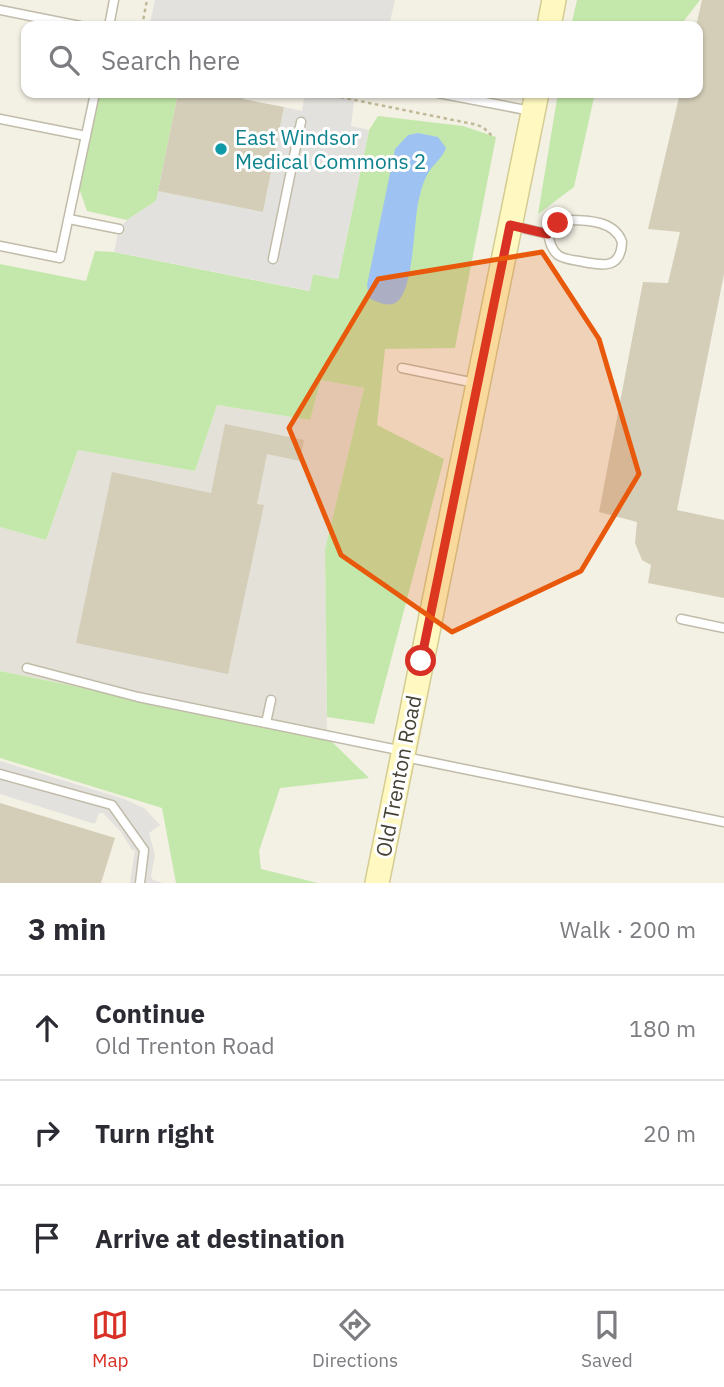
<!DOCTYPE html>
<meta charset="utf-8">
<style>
body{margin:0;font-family:"IBM Plex Sans",sans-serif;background:#f2f2f3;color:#2b2b33}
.stop{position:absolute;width:21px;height:21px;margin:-16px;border:5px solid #d93025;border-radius:50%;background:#fff}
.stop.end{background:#d93025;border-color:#fff;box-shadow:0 2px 7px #0008}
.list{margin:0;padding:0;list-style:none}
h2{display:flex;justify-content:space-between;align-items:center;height:91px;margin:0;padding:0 28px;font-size:30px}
h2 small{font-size:23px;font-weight:400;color:#7c7c81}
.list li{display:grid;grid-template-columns:46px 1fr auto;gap:21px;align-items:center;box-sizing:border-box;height:105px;padding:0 28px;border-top:2px solid #e1e1e2}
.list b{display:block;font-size:26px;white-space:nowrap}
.list p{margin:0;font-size:23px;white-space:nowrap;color:#7c7c81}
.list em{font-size:23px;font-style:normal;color:#7c7c81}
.icon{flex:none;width:38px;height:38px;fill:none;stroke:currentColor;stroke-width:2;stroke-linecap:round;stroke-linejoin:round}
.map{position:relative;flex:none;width:724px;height:883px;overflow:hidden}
.search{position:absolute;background:#fff;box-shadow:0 2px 5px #0004;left:21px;right:21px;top:21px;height:77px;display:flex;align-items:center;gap:18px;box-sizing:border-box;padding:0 24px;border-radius:14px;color:#7c7c81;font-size:26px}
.sheet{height:406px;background:#fff}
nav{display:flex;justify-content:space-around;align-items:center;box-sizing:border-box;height:98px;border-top:2px solid #e1e1e2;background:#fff;font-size:19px;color:#7c7c81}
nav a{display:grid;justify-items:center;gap:4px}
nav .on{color:#d93025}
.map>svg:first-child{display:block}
</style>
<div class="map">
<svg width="724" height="883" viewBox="0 0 724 883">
<rect width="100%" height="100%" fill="#f3f0e4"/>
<polygon fill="#e4e1d9" points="321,380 364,388 325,549 327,737 0,671 0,527 46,540 78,450 195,471 217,405 310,420"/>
<g fill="#c4e8ab">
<polygon points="577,0 700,0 680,26 571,26"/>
<polygon points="95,93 178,93 158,191 272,214 156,201 127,220 87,211 79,188"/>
<polygon points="558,93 595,93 574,187 538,214"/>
<polygon points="378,116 463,126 496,137 455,348 385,349 377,425 444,459 374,724 327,717 325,549 364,388 321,380 310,420 217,405 195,471 78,450 46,540 0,527 0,264 86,281 95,251 114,252 309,291 313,274 338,279 369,130"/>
<polygon points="0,671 327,737 369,778 280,788 259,851 261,869 318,883 176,883 162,808 0,758"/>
</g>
<g fill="#e3e1dd">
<polygon points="155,0 395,0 389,26 166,26 150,23"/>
<polygon points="305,93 355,93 351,126 369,130 338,279 313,274 310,291 114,252 119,229 127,220 156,201 158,191 263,212 284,107 302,111"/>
<polygon points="0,761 124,799 144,808 160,825 149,833 155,855 151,876 153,880 163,883 130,883 135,850 132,850 121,832 103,813 99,813 95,824 0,794"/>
</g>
<path fill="#9ec3f2" d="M 418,133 L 438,137 L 446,148 C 442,159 432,165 427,175 C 424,181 421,189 420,195 C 413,216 415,294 395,303 C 388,307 376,302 369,298 L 367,285 L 395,149 L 408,135 Z"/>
<g fill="#d4ceb9">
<polygon points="702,0 724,0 724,274 677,510 724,520 724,598 648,583 651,565 642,560 635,543 637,522 599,512 643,282 668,283 680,232 648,229 680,93 698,93 698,26 696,26"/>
<polygon points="178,93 220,95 220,93 244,93 243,99 284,107 263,212 158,191"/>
<polygon points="225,424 304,440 300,461 267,454 257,504 264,505 228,674 76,643 112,472 211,493"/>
<polygon points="0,803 115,838 101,883 0,883"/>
</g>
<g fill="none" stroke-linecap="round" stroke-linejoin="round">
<defs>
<g id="service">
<polyline points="0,10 80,26"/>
<polyline points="109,26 114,0"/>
<polyline points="438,93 531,111"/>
<polyline points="0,119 86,136"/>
<polyline points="69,219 119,229"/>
<path d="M 569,220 C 588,220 615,221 622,242 C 621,271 600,265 579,261 C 572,260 563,259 558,255 C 551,249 550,242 548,234 L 558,223 Z"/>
<polyline points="513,226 548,234"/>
<polyline points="0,246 60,258 95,93"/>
<polyline points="273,259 301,122"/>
<polyline points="402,368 475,383"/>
<polyline points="681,619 724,628"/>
<polyline points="27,668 138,697 403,751"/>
<polyline points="266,723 271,700"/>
<polyline points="405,757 724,822"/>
<polyline points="0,774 112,805 144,850 140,883"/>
</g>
<g id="secondary">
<polyline points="549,26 554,0"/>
<polyline points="377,883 537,93"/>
</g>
</defs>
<use href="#service" stroke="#c1bca9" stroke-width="11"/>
<use href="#secondary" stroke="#d4cc92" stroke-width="26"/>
<g stroke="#c0b897" stroke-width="2.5" stroke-dasharray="3.5 3.5" stroke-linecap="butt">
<polyline points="142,26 147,0"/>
<polyline points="254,93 259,93"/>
<polyline points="320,93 473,124 483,127 494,138"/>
</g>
<use href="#service" stroke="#fff" stroke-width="8"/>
<use href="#secondary" stroke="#fff9c1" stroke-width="23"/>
</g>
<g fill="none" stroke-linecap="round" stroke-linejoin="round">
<polyline stroke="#d93025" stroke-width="9" points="421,661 510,225 548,234 558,223"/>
</g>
<path fill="#e8590c" fill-opacity="0.2" stroke="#e8590c" stroke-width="5" stroke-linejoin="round" d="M 542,252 L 599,339 L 639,474 L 581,571 L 452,632 L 341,555 L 289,428 L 378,279 Z"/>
<circle fill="#0f9aa8" stroke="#fff" stroke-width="2.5" cx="221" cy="149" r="7"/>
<g text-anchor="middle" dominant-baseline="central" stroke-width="6" stroke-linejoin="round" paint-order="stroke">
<g font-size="21" fill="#0d838f" stroke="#fff" text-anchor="start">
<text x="235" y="137">East Windsor<tspan x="235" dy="24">Medical Commons 2</tspan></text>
</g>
<g font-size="21" fill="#454134" stroke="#fff">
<text transform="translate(398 776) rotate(-79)">Old Trenton Road</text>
</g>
</g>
</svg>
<div class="stop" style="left:421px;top:661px"></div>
<div class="stop end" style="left:558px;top:223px"></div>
<div class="search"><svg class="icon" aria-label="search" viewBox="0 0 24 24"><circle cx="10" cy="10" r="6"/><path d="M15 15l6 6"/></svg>Search here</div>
</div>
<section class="sheet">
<h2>3 min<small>Walk · 200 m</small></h2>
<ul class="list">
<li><svg class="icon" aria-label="ahead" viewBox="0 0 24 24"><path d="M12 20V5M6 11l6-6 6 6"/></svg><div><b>Continue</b><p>Old Trenton Road</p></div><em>180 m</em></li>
<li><svg class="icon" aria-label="right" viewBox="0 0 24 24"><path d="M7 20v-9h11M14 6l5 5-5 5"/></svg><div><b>Turn right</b></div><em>20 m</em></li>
<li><svg class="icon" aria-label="arrive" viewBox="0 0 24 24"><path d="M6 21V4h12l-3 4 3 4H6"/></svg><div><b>Arrive at destination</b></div></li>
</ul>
</section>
<nav>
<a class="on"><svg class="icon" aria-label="map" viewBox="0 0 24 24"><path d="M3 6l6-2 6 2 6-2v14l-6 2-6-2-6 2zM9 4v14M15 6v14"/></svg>Map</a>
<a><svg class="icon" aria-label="directions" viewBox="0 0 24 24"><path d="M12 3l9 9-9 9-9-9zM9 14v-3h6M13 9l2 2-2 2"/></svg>Directions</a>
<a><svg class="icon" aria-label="saved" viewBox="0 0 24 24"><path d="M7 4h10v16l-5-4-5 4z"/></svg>Saved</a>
</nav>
